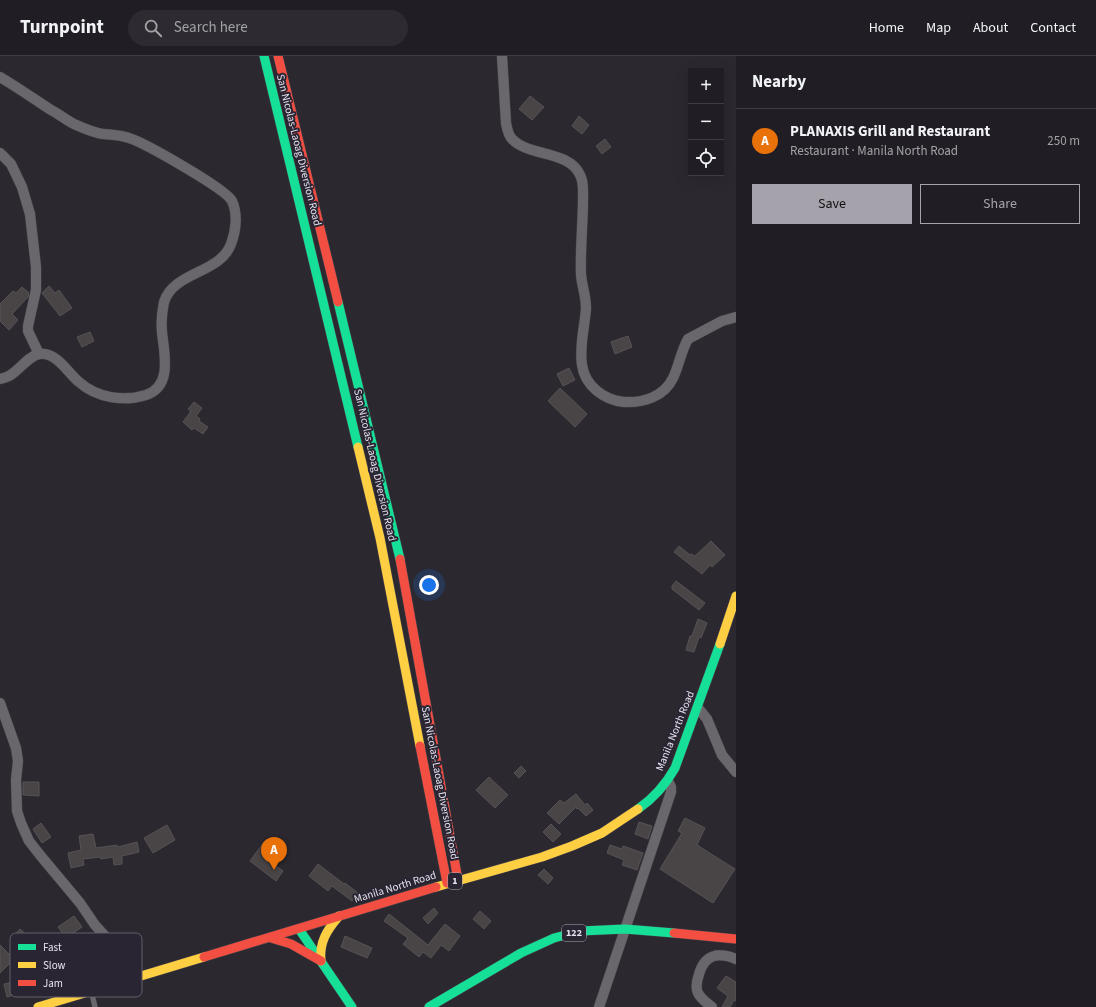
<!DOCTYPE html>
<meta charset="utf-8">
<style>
body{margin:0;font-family:"Source Sans 3",sans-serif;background:#2d2b31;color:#f1f3f6}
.controls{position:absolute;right:12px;top:12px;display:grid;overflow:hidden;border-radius:0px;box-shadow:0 4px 16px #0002}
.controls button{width:36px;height:36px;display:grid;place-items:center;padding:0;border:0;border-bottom:1px solid #3d3c41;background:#201e24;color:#f1f3f6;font:20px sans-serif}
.you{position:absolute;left:429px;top:529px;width:14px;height:14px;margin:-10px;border:3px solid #fff;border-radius:50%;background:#1a73e8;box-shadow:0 0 0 6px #1a73e833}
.badge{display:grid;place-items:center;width:26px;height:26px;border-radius:50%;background:#a5a2ab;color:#fff;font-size:13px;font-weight:700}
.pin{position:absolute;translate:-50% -33px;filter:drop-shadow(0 1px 2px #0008)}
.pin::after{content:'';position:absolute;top:21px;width:14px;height:12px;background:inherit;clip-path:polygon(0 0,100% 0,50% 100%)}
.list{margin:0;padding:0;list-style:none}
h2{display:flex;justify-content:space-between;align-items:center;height:52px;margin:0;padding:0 16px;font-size:17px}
h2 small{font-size:13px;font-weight:400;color:#a2a2a6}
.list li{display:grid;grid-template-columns:26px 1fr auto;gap:12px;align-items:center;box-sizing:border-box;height:64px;padding:0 16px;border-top:1px solid #3d3c41}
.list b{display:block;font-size:15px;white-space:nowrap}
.list p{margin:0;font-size:13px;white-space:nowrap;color:#a2a2a6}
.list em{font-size:13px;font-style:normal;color:#a2a2a6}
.actions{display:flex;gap:8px;padding:12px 16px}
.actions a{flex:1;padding:9px 0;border:1px solid #a5a2ab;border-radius:0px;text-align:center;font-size:14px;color:#a5a2ab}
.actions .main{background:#a5a2ab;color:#111}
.icon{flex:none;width:22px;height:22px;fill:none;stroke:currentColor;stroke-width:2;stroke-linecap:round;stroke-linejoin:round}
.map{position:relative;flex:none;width:736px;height:951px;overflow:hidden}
header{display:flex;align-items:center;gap:24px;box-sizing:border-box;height:56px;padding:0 20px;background:#201e24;border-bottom:1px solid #3d3c41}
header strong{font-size:19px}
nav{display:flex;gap:22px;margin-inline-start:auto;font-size:14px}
.search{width:280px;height:36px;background:#2d2b31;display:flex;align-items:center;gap:10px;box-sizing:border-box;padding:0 14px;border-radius:22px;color:#a2a2a6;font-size:15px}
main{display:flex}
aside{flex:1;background:#201e24}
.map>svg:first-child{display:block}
</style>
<header>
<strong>Turnpoint</strong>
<div class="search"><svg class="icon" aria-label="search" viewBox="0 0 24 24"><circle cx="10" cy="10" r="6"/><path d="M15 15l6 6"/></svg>Search here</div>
<nav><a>Home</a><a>Map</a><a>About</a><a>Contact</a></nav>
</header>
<main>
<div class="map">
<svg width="736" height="951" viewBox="0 0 736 951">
<rect width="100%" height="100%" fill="#2b2830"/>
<g fill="#494446" stroke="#585254">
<polygon points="530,40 544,51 532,64 519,53"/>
<polygon points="579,60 589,69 582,78 572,70"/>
<polygon points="605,83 611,91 602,98 596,90"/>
<polygon points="49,230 55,237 59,234 72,252 60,260 42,237"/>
<polygon points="22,231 29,237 28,241 12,258 18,264 9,274 0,265 0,248 13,235 16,237"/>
<polygon points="90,276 94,285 82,291 77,281"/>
<polygon points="628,280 632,291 615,298 611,286"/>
<polygon points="569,312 575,324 563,330 557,318"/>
<polygon points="560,332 587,358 575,371 548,345"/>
<polygon points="194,346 202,352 196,360 200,363 199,365 208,371 203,378 194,372 192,374 183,366 191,355 188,353"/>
<polygon points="711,485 725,499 712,511 710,509 702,518 674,496 679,490 690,499 691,498 695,500"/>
<polygon points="676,525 705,547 699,554 672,533 672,530"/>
<polygon points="698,563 707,567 701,582 699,581 694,596 686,594 690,580 692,580"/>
<polygon points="521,710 526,715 519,722 514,717"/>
<polygon points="489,721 508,739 495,752 476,734"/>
<polygon points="23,726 39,726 39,740 23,739"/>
<polygon points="576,738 585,749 587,747 593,754 586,760 578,752 577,753 576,751 559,768 547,757 560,744 564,747"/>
<polygon points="685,762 705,772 697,789 735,813 713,847 660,813 682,777 678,775"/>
<polygon points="639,766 652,770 648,783 635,778"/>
<polygon points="41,767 51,781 42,787 33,773"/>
<polygon points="551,768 561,778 553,786 543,776"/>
<polygon points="167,769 175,784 153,797 144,782"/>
<polygon points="93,778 96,792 117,789 118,791 137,786 139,796 122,800 122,808 114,809 113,801 101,803 100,801 83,803 84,809 71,812 68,797 81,794 79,780"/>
<polygon points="264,786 283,800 276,810 283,815 276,825 250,805"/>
<polygon points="610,789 622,793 623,790 643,797 637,814 622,809 624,804 607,797"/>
<polygon points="318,808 344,828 345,827 358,837 352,845 332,830 328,835 309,820"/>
<polygon points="544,813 553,822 548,828 538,819"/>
<polygon points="434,852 438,857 428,868 423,862"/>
<polygon points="480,855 491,865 484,873 473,863"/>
<polygon points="389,858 428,889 445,868 460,880 449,895 441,889 431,902 423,896 419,901 403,888 408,882 384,865"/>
<polygon points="74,860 82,871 66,882 58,871"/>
<polygon points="20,873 28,880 29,879 43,893 32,905 17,891 19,889 12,882"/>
<polygon points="345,880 372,892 367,902 341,891"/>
<polygon points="0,889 14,903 0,917"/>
<polygon points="38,920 41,932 7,941 4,928"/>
<polygon points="726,920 736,926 736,945 734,944 730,951 722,951 728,940 717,932"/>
</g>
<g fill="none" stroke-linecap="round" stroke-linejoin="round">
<defs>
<polyline id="lane" points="92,938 95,951"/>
<g id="street">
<path d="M 502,0 L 506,67 C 507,72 508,79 512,83 C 529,101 569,94 580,119 C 584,126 583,135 583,143 C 583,168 580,193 581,219 C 582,230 586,240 586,252 C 585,270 579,290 582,309 C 585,330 604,344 624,346 C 643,347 664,341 673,322 C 679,310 681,295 688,283 L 722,265 L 736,261"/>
<path d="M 0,21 C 17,31 34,43 51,54 C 59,58 66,64 74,68 C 83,72 94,77 103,78 C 112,79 120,79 129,82 C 145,87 226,133 232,145 C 238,158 236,175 231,188 C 220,218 174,215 164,246 C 162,256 161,267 162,276 C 164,297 173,330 146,339 C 124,346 97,342 79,326 C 67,316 57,296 39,298 C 29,300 21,312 12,318 C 9,321 4,322 0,323"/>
<polyline points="0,97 11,108 22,131 30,158 36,211 36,234 28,270 28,275 39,298"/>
<polyline points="0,647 16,692 18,705 16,724 17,755 21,767 29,785 40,799 80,847 95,869 125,902 130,909 134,922"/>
<polyline points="698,652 707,663 722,699 736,716"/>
<polyline points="599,951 671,736 671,731 668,725"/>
<path d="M 712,951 C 707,947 701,943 698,937 C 695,931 697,924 699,918 C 705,898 718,896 736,903"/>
</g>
<g id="fast">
<polyline points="264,0 358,391"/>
<polyline points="338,246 400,503"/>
<path d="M 638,753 C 654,742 666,728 675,712 L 720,588"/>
<polyline points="299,873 352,951"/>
<polyline points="429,951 521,897 554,882 581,875 625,873 674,877"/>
</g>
<g id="slow">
<polyline points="358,391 380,482 420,690"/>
<polyline points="720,588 736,540"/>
<polyline points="436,831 542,801 572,790 602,777 638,753"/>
<path d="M 321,905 C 319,886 327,874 339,860"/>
<polyline points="38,951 204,901"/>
</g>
<g id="jam">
<polyline points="278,0 338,246"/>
<polyline points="400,503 458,824"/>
<polyline points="420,690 447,827"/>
<polyline points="674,877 736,883"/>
<polyline points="271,882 291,888 321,905"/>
<polyline points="204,901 436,831"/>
</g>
</defs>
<use href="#lane" stroke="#46444b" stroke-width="6"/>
<use href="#street" stroke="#46444b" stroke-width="11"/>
<use href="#fast" stroke="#46444b" stroke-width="10"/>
<use href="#slow" stroke="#46444b" stroke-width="10"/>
<use href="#jam" stroke="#46444b" stroke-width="10"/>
<use href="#lane" stroke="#69676c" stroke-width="5"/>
<use href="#street" stroke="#69676c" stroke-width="10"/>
<use href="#fast" stroke="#16e098" stroke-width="9"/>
<use href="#slow" stroke="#ffcf43" stroke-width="9"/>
<use href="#jam" stroke="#f24e42" stroke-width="9"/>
</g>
<g text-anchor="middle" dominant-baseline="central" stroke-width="4" stroke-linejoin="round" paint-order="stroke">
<g fill="#2a2533" stroke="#aeaab5" stroke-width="1">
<rect x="448" y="817" width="14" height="16" rx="3"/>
<rect x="562" y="869" width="24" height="16" rx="3"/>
</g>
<g font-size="10" font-weight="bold" fill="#e6e3ed">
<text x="455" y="825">1</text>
<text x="574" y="877">122</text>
</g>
<g font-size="11" fill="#e6e3ed" stroke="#2a2533">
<text transform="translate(299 94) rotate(76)">San Nicolas-Laoag Diversion Road</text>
<text transform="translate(375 409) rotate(77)">San Nicolas-Laoag Diversion Road</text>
<text transform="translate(675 675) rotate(-68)">Manila North Road</text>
<text transform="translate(440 727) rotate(79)">San Nicolas-Laoag Diversion Road</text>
<text transform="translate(395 831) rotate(-17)">Manila North Road</text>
</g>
</g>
<rect x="10" y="877" width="132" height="64" rx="6" fill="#2a2533" stroke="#625e6b" stroke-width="1"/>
<rect x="18" y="888" width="18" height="6" fill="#16e098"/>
<rect x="18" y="906" width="18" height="6" fill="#ffcf43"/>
<rect x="18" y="924" width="18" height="6" fill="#f24e42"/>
<g font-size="11" fill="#e6e3ed">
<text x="43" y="895">Fast</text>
<text x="43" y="913">Slow</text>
<text x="43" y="931">Jam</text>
</g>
</svg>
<div class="controls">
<button>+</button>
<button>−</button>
<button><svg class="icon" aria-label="locate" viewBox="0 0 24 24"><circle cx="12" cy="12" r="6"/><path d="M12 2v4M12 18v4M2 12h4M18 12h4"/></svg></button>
</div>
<div class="you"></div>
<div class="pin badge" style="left:274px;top:814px;background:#e8710a">A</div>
</div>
<aside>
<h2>Nearby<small></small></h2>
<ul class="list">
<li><span class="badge" style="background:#e8710a">A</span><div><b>PLANAXIS Grill and Restaurant</b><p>Restaurant · Manila North Road</p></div><em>250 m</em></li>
</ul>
<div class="actions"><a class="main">Save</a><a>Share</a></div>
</aside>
</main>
